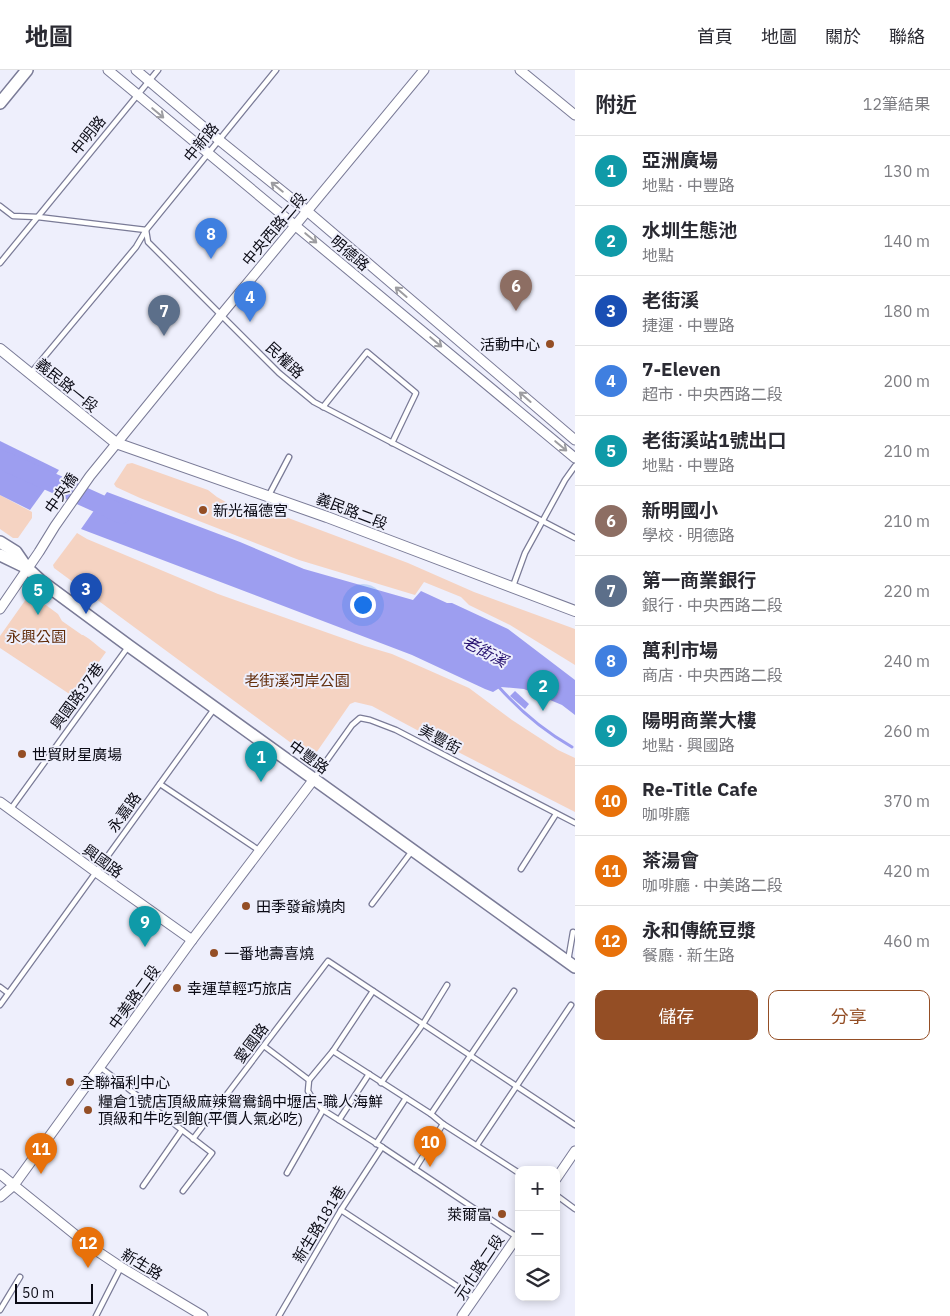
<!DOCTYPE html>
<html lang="zh-TW">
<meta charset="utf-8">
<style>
body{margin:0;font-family:"IBM Plex Sans","Noto Sans TC",sans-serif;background:#f2f2f3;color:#2b2b33}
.controls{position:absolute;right:15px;bottom:15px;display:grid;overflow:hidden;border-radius:10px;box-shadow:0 2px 8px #0003}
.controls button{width:45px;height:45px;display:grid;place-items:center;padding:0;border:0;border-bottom:1px solid #e1e1e2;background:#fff;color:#2b2b33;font:25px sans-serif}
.scale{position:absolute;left:15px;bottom:12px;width:78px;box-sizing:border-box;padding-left:5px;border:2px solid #0b0b15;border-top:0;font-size:14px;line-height:18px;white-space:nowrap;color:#0b0b15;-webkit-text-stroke:4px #eeeffc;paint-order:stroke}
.you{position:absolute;left:362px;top:534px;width:18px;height:18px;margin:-12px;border:4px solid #fff;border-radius:50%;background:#1a73e8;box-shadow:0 0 0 8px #1a73e833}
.badge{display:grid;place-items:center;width:32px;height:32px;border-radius:50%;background:#944e25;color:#fff;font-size:16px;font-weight:700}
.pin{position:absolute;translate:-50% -41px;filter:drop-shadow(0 1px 2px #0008)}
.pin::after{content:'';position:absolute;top:26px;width:18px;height:15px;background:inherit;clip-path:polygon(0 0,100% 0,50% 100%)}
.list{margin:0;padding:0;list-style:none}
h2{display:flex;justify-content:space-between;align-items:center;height:65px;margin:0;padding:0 20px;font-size:21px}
h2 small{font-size:16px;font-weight:400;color:#7c7c81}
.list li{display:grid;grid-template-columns:32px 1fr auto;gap:15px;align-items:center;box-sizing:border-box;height:70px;padding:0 20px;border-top:1px solid #e1e1e2}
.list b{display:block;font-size:19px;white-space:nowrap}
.list p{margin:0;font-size:16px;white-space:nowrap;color:#7c7c81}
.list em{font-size:16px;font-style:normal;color:#7c7c81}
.actions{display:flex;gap:10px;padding:15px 20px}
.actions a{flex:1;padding:11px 0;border:1px solid #944e25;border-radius:10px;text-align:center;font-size:18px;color:#944e25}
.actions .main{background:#944e25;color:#fff}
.icon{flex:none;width:28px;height:28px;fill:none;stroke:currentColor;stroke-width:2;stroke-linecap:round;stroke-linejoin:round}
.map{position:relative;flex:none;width:575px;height:1246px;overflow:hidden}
header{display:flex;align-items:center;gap:30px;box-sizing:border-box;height:70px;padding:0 25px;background:#fff;border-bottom:1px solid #e1e1e2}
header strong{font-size:24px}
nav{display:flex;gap:28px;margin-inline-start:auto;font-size:18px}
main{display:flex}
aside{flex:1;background:#fff}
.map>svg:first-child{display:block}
</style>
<header>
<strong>地圖</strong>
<nav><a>首頁</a><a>地圖</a><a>關於</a><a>聯絡</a></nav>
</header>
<main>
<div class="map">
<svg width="575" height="1246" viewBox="0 0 575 1246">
<rect width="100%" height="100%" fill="#eeeffc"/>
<g fill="#f5d3c2">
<polygon points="132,393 208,420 217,427 231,435 260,443 283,446 408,493 474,522 575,559 575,595 510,555 469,535 461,527 424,512 415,525 299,490 140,428 116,417 114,414 127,394"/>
<polygon points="0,425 32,442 32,448 18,468 13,468 0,459"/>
<polygon points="77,463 87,469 218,524 365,576 392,584 469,618 512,650 558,680 575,688 575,742 460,683 372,636 355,632 350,634 316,683 306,684 54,498 53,495"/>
<path d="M 29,525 L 35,527 L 58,544 L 62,551 L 82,565 L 83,565 C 92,570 98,577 106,582 L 74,627 L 0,578 L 0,566 Z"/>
</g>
<g fill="#9d9ef0">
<polygon points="0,371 59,400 30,440 0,425"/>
<polygon points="107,422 240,472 304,499 413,530 421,521 447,533 452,533 508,559 575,610 575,645 562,635 524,619 501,617 493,622 485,619 412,585 81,459"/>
<polygon points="515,621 529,634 525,639 510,626"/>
</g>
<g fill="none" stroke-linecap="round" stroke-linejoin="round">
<path stroke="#9d9ef0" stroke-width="3" d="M 498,616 C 519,640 544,661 572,677"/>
<polyline stroke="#9d9ef0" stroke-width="19" points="0,389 122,444"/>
<defs>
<g id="service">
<polyline points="0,136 13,146 38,147 146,160 148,172 279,303 314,332 575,468"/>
<polyline points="0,193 158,0"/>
<polyline points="30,304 136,177 146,160 276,0"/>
<polyline points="323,337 367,282 416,323 392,373"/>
<polyline points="269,425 289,387"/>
<polyline points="513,516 525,483 565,410 575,396"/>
<polyline points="315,707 352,655 360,648 370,650 396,660 575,753"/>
<polyline points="160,714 260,781"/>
<polyline points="10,740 128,577"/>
<polyline points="521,799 556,744"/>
<polyline points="372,834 412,781"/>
<polyline points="568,891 573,862"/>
<polyline points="0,917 8,923"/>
<polyline points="0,935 214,639"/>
<polyline points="264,976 309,1010 308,1021 314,1031 323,1040 382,1077 517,1167"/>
<polyline points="333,981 431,1044 443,1054 519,1103"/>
<polyline points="100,997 212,1083 183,1121"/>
<polyline points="309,1010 333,981 373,921"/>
<polyline points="381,1013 423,954 447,915"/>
<polyline points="431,1044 514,921"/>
<polyline points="339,1050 369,1004"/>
<polyline points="193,1069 328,891 575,1055"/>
<polyline points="376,1074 406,1028"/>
<polyline points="477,1075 571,935"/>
<polyline points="415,1099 443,1054"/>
<polyline points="287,1103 323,1040"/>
<polyline points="143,1116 182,1060"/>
<polyline points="556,1125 575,1139"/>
<polyline points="341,1140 475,1228"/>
<polyline points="0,1240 20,1207"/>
<polyline points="96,1246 121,1197"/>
<polyline points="279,1246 341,1140 382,1077"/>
</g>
<g id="minor">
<polyline points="108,0 575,388"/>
<polyline points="136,0 219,70 307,141 575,370"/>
<polyline points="520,0 575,45"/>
<polyline points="0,539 39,482 55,456 90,406 221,245 424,0"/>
<polyline points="0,732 96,802 192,870"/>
<polyline points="0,1104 88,1175 121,1197 203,1246"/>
<polyline points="556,1109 575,1081"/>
<polyline points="0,1127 14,1115 192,870 314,709"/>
<polyline points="462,1246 519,1164"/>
</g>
<polyline id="tertiary" points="0,279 116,373 327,447 575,541"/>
<g id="secondary">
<polyline points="0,33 27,0"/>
<polyline points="0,472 16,482 27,498 41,511 129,576 575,897"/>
<polyline points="0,485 25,497"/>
</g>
</defs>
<use href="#service" stroke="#7a7b97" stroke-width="7"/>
<use href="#minor" stroke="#7a7b97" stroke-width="11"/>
<use href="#tertiary" stroke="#7a7b97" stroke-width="12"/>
<use href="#secondary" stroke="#7a7b97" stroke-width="14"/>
<use href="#service" stroke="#fff" stroke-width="4.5"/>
<use href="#minor" stroke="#fff" stroke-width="9"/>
<use href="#tertiary" stroke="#fff" stroke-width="10"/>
<use href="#secondary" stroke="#fff" stroke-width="11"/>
</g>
<defs><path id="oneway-shaft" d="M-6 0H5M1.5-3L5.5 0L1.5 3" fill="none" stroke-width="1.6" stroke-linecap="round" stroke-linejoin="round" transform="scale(1.25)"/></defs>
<g stroke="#9d9da1">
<use href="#oneway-shaft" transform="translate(158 43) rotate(40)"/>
<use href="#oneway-shaft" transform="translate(277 117) rotate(-141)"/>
<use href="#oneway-shaft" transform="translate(311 168) rotate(40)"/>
<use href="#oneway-shaft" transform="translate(401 222) rotate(-139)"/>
<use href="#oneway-shaft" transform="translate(436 272) rotate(40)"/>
<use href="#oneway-shaft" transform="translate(525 327) rotate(-139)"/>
<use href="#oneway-shaft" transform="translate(561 376) rotate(40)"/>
</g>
<g fill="#944e25" stroke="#eeeffc" stroke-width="2">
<circle cx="550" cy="274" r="5"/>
<circle cx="203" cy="440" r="5"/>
<circle cx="22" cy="684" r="5"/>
<circle cx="246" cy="836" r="5"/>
<circle cx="214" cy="883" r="5"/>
<circle cx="177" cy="918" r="5"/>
<circle cx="70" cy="1012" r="5"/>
<circle cx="88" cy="1040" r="5"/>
<circle cx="502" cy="1144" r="5"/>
</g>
<g text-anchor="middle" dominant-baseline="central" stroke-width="4" stroke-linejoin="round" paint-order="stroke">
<g font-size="15" fill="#0b0b15" stroke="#eeeffc">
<text transform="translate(88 65) rotate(-51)">中明路</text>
<text transform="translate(201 72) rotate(-51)">中新路</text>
<text transform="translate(274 159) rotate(-50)">中央西路二段</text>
<text transform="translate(350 183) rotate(40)">明德路</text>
<text transform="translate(285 290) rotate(43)">民權路</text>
<text transform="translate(67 315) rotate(39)">義民路一段</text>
<text transform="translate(61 423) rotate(-55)">中央橋</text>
<text transform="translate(352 441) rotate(21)">義民路二段</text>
<text transform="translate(77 626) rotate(-54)">興國路37巷</text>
<text transform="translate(440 669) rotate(28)">美豐街</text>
<text transform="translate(309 687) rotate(36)">中豐路</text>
<text transform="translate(124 742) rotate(-54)">永嘉路</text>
<text transform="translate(103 791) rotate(36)">興國路</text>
<text transform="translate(134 927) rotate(-54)">中美路二段</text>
<text transform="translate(251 973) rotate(-53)">愛國路</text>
<text transform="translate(319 1154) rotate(-59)">新生路181巷</text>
<text transform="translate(142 1194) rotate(31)">新生路</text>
<text transform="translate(479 1197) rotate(-56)">元化路二段</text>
</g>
<g font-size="15" fill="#0b0b15" stroke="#eeeffc" text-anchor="start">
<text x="540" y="274" text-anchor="end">活動中心</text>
<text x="213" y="440">新光福德宮</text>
<text x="32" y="684">世貿財星廣場</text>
<text x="256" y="836">田季發爺燒肉</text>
<text x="224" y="883">一番地壽喜燒</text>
<text x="187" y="918">幸運草輕巧旅店</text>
<text x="80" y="1012">全聯福利中心</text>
<text x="98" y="1031">糧倉1號店頂級麻辣鴛鴦鍋中壢店-職人海鮮<tspan x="98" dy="17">頂級和牛吃到飽(平價人氣必吃)</tspan></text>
<text x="492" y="1144" text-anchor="end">萊爾富</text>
</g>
<g font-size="15" fill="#622d0b" stroke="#eeeffc">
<text x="36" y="566">永興公園</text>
<text x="297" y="610">老街溪河岸公園</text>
</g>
<g font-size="16" font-style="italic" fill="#271270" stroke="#eeeffc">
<text transform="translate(485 581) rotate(28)">老街溪</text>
</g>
</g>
</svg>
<div class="controls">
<button>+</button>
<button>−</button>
<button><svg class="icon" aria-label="layers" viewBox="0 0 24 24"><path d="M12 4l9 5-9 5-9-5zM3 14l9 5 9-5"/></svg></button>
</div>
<div class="scale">50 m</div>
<div class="you"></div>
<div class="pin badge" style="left:261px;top:712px;background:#0f9aa8">1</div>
<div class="pin badge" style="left:543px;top:641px;background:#0f9aa8">2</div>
<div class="pin badge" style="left:86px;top:544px;background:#1a4fb4">3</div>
<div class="pin badge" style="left:250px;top:252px;background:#3f7fe0">4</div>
<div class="pin badge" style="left:38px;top:545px;background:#0f9aa8">5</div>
<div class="pin badge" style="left:516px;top:241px;background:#8d6e63">6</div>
<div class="pin badge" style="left:164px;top:266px;background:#5c6f8a">7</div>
<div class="pin badge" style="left:211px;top:189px;background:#3f7fe0">8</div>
<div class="pin badge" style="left:145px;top:877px;background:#0f9aa8">9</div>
<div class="pin badge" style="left:430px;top:1097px;background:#e8710a">10</div>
<div class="pin badge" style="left:41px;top:1104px;background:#e8710a">11</div>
<div class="pin badge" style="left:88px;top:1198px;background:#e8710a">12</div>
</div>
<aside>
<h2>附近<small>12筆結果</small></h2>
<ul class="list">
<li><span class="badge" style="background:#0f9aa8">1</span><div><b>亞洲廣場</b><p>地點 · 中豐路</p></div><em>130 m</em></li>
<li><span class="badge" style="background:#0f9aa8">2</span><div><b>水圳生態池</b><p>地點</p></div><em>140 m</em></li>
<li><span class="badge" style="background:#1a4fb4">3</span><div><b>老街溪</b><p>捷運 · 中豐路</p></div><em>180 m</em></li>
<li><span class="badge" style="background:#3f7fe0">4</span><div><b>7-Eleven</b><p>超市 · 中央西路二段</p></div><em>200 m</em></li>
<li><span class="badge" style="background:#0f9aa8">5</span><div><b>老街溪站1號出口</b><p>地點 · 中豐路</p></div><em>210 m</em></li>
<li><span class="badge" style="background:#8d6e63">6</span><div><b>新明國小</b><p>學校 · 明德路</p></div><em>210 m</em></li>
<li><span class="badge" style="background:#5c6f8a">7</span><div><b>第一商業銀行</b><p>銀行 · 中央西路二段</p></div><em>220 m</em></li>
<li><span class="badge" style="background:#3f7fe0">8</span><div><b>萬利市場</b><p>商店 · 中央西路二段</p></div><em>240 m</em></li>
<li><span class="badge" style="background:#0f9aa8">9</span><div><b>陽明商業大樓</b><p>地點 · 興國路</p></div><em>260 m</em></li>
<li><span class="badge" style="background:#e8710a">10</span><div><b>Re-Title Cafe</b><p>咖啡廳</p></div><em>370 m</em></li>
<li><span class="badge" style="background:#e8710a">11</span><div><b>茶湯會</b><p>咖啡廳 · 中美路二段</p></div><em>420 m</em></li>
<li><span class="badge" style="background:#e8710a">12</span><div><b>永和傳統豆漿</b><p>餐廳 · 新生路</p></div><em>460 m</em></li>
</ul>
<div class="actions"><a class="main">儲存</a><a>分享</a></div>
</aside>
</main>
